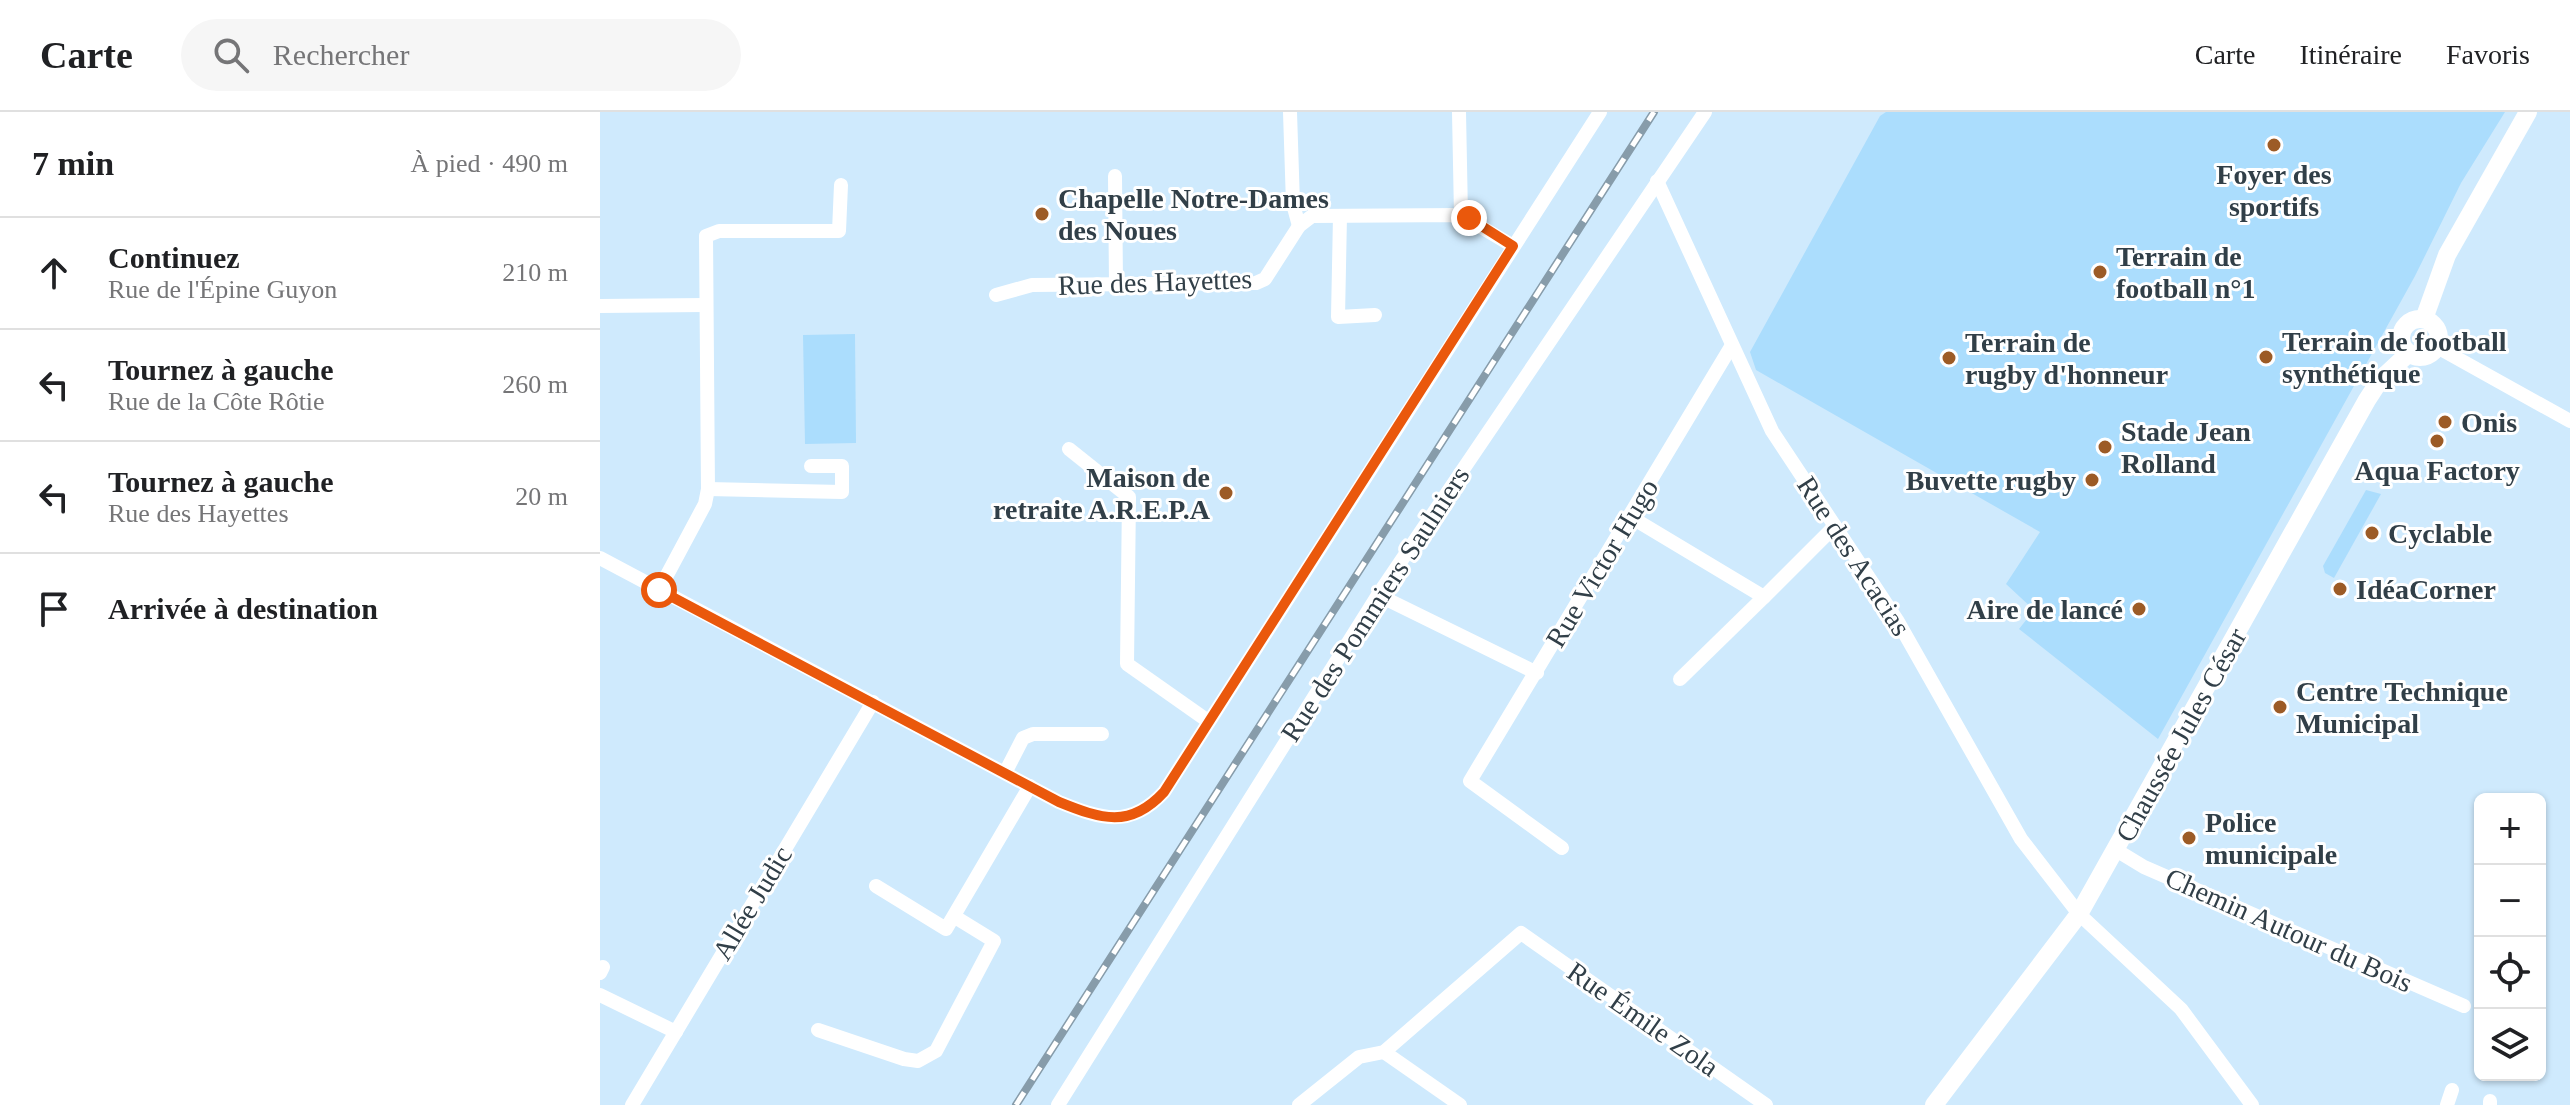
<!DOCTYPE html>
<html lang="fr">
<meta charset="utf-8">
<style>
body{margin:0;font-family:Georgia,serif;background:#f6f6f6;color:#202124}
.controls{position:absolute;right:24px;bottom:24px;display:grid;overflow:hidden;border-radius:12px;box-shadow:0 2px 6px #0004}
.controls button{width:72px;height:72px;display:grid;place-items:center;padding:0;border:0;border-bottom:2px solid #e0e0e0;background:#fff;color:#202124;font:40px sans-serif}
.stop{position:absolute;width:24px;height:24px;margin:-18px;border:6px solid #ea580c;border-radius:50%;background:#fff}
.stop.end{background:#ea580c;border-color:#fff;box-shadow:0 2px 8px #0008}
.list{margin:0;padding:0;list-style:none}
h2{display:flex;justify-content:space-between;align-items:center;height:104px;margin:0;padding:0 32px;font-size:34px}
h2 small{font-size:26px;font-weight:400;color:#757577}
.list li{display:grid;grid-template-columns:52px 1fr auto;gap:24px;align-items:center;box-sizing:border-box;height:112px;padding:0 32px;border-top:2px solid #e0e0e0}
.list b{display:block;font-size:30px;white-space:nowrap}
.list p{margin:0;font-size:26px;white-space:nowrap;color:#757577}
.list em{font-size:26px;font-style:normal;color:#757577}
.icon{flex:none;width:44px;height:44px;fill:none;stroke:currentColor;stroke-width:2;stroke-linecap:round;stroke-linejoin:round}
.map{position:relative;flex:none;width:1970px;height:993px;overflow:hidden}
header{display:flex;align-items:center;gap:48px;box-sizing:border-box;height:112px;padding:0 40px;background:#fff;border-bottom:2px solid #e0e0e0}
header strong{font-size:38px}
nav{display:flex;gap:44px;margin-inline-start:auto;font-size:28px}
.search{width:560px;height:72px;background:#f6f6f6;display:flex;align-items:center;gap:20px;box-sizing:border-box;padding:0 28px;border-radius:44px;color:#757577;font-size:30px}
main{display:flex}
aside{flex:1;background:#fff}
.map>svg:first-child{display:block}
</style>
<header>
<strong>Carte</strong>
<div class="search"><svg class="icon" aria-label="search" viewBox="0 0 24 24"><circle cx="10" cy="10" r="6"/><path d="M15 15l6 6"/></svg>Rechercher</div>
<nav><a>Carte</a><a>Itinéraire</a><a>Favoris</a></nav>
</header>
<main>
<aside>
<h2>7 min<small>À pied · 490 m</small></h2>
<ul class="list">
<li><svg class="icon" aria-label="ahead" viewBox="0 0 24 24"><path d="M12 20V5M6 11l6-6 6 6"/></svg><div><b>Continuez</b><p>Rue de l'Épine Guyon</p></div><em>210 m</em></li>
<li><svg class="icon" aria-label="left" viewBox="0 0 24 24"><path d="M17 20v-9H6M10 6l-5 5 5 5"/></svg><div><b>Tournez à gauche</b><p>Rue de la Côte Rôtie</p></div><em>260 m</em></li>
<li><svg class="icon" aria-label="left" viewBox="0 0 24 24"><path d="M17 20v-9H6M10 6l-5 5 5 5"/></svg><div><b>Tournez à gauche</b><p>Rue des Hayettes</p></div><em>20 m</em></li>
<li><svg class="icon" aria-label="arrive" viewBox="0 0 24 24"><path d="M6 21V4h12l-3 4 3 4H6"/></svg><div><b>Arrivée à destination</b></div></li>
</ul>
</aside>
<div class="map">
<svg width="1970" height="993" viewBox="0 0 1970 993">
<rect width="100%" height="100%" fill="#cfeafd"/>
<g fill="#abddfd">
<polygon points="1286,0 1905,0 1861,71 1815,164 1558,627 1419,517 1434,498 1406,472 1440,420 1156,258 1150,240 1280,4"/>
<polygon points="255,222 256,331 205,332 203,223"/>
<polygon points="1766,378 1781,382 1734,466 1725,461 1723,454"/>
</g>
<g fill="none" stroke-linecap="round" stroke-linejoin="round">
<g stroke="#fff" stroke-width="14">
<polyline points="690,0 693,92 699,114"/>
<polyline points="859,0 861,103"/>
<polyline points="515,64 516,173"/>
<polyline points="1057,69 1172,319 1297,508 1421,727 1479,802 1581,897 1652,993"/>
<polyline points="740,104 738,205 775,203"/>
<polyline points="396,183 432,173 656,171 665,167 699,114 712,104 861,103 913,134"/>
<polyline points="0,194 105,193"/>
<polyline points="1837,235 1970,309"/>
<polyline points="469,337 529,385 527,552 608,609"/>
<polyline points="108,377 242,380 242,354 211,354"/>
<polyline points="1029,404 1164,485 1235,414"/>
<path d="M 0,446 L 459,690 C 501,707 530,717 564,680 L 1000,0"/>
<polyline points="59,478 105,392 108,377 106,124 119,119 239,119 241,73"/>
<polyline points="778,483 937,561"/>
<polyline points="1080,567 1164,485"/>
<polyline points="405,661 423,626 433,622 502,622"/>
<polyline points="962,736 870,669 1132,233"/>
<polyline points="1516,738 1544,755 1864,894"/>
<polyline points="276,774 346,817 430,674"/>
<polyline points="0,861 3,855"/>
<polyline points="0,883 76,920"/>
<polyline points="218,918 304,947 318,949 336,939 394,829 355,805"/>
<polyline points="784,940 860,993"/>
<polyline points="32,993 273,590"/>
<polyline points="458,993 778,483 1105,0"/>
<polyline points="699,993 759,945 784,940 921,821 1166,993"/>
<polyline points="1847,993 1852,978"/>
<polyline points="1890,993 1890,989"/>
</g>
<g stroke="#fff" stroke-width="18">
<polyline points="1824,207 1847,143 1928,0"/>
<circle cx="1820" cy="226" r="19"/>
<polyline points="1334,993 1479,802 1767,288 1780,268 1809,241"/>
</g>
<defs>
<polyline id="rail" points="416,993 1054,0"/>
</defs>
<use href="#rail" stroke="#879caa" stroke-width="8"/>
<use href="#rail" stroke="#fff" stroke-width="5" stroke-dasharray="15" stroke-linecap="butt"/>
</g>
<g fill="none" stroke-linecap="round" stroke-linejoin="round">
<path stroke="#ea580c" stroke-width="10" d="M 59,478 L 459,690 C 501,707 530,717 564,680 L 913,134 L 869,106"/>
</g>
<g fill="#9c5b26" stroke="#fff" stroke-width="3">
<circle cx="1674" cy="33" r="8"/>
<circle cx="442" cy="102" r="8"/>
<circle cx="1500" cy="160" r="8"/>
<circle cx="1666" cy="245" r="8"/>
<circle cx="1349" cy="246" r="8"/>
<circle cx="1845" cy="310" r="8"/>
<circle cx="1837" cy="329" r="8"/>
<circle cx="1505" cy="335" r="8"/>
<circle cx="1492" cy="368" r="8"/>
<circle cx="626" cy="381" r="8"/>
<circle cx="1772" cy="421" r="8"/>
<circle cx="1740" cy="477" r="8"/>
<circle cx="1539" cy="497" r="8"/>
<circle cx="1680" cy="595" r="8"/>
<circle cx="1589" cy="726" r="8"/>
</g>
<g text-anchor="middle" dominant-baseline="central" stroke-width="6" stroke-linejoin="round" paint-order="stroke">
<g font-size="28" font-weight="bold" fill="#313f48" stroke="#fff" text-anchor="start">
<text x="1674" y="62" text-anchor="middle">Foyer des<tspan x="1674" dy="32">sportifs</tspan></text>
<text x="458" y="86">Chapelle Notre-Dames<tspan x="458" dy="32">des Noues</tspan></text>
<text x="1516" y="144">Terrain de<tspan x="1516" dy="32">football n°1</tspan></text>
<text x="1682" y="229">Terrain de football<tspan x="1682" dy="32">synthétique</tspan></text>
<text x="1365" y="230">Terrain de<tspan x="1365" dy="32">rugby d'honneur</tspan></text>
<text x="1861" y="310">Onis</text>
<text x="1521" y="319">Stade Jean<tspan x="1521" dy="32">Rolland</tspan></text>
<text x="1837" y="358" text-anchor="middle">Aqua Factory</text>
<text x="610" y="365" text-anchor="end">Maison de<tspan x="610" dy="32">retraite A.R.E.P.A</tspan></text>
<text x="1476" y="368" text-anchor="end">Buvette rugby</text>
<text x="1788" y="421">Cyclable</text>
<text x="1756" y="477">IdéaCorner</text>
<text x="1523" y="497" text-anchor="end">Aire de lancé</text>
<text x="1696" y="579">Centre Technique<tspan x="1696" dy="32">Municipal</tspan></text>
<text x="1605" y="710">Police<tspan x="1605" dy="32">municipale</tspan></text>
</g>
<g font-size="28" fill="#313f48" stroke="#fff">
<text transform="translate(555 170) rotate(-2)">Rue des Hayettes</text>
<text transform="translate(1254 444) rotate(57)">Rue des Acacias</text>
<text transform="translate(1002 451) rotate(-59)">Rue Victor Hugo</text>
<text transform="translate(775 492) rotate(-57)">Rue des Pommiers Saulniers</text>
<text transform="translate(1581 623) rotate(-61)">Chaussée Jules César</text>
<text transform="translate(152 791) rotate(-59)">Allée Judic</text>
<text transform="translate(1689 818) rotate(24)">Chemin Autour du Bois</text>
<text transform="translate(1043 907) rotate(35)">Rue Émile Zola</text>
</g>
</g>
</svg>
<div class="controls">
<button>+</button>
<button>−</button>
<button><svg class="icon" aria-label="locate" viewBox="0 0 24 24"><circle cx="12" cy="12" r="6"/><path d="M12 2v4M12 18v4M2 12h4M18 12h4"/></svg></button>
<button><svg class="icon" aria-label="layers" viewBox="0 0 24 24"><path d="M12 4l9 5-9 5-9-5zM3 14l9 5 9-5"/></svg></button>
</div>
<div class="stop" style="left:59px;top:478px"></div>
<div class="stop end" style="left:869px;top:106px"></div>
</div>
</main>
